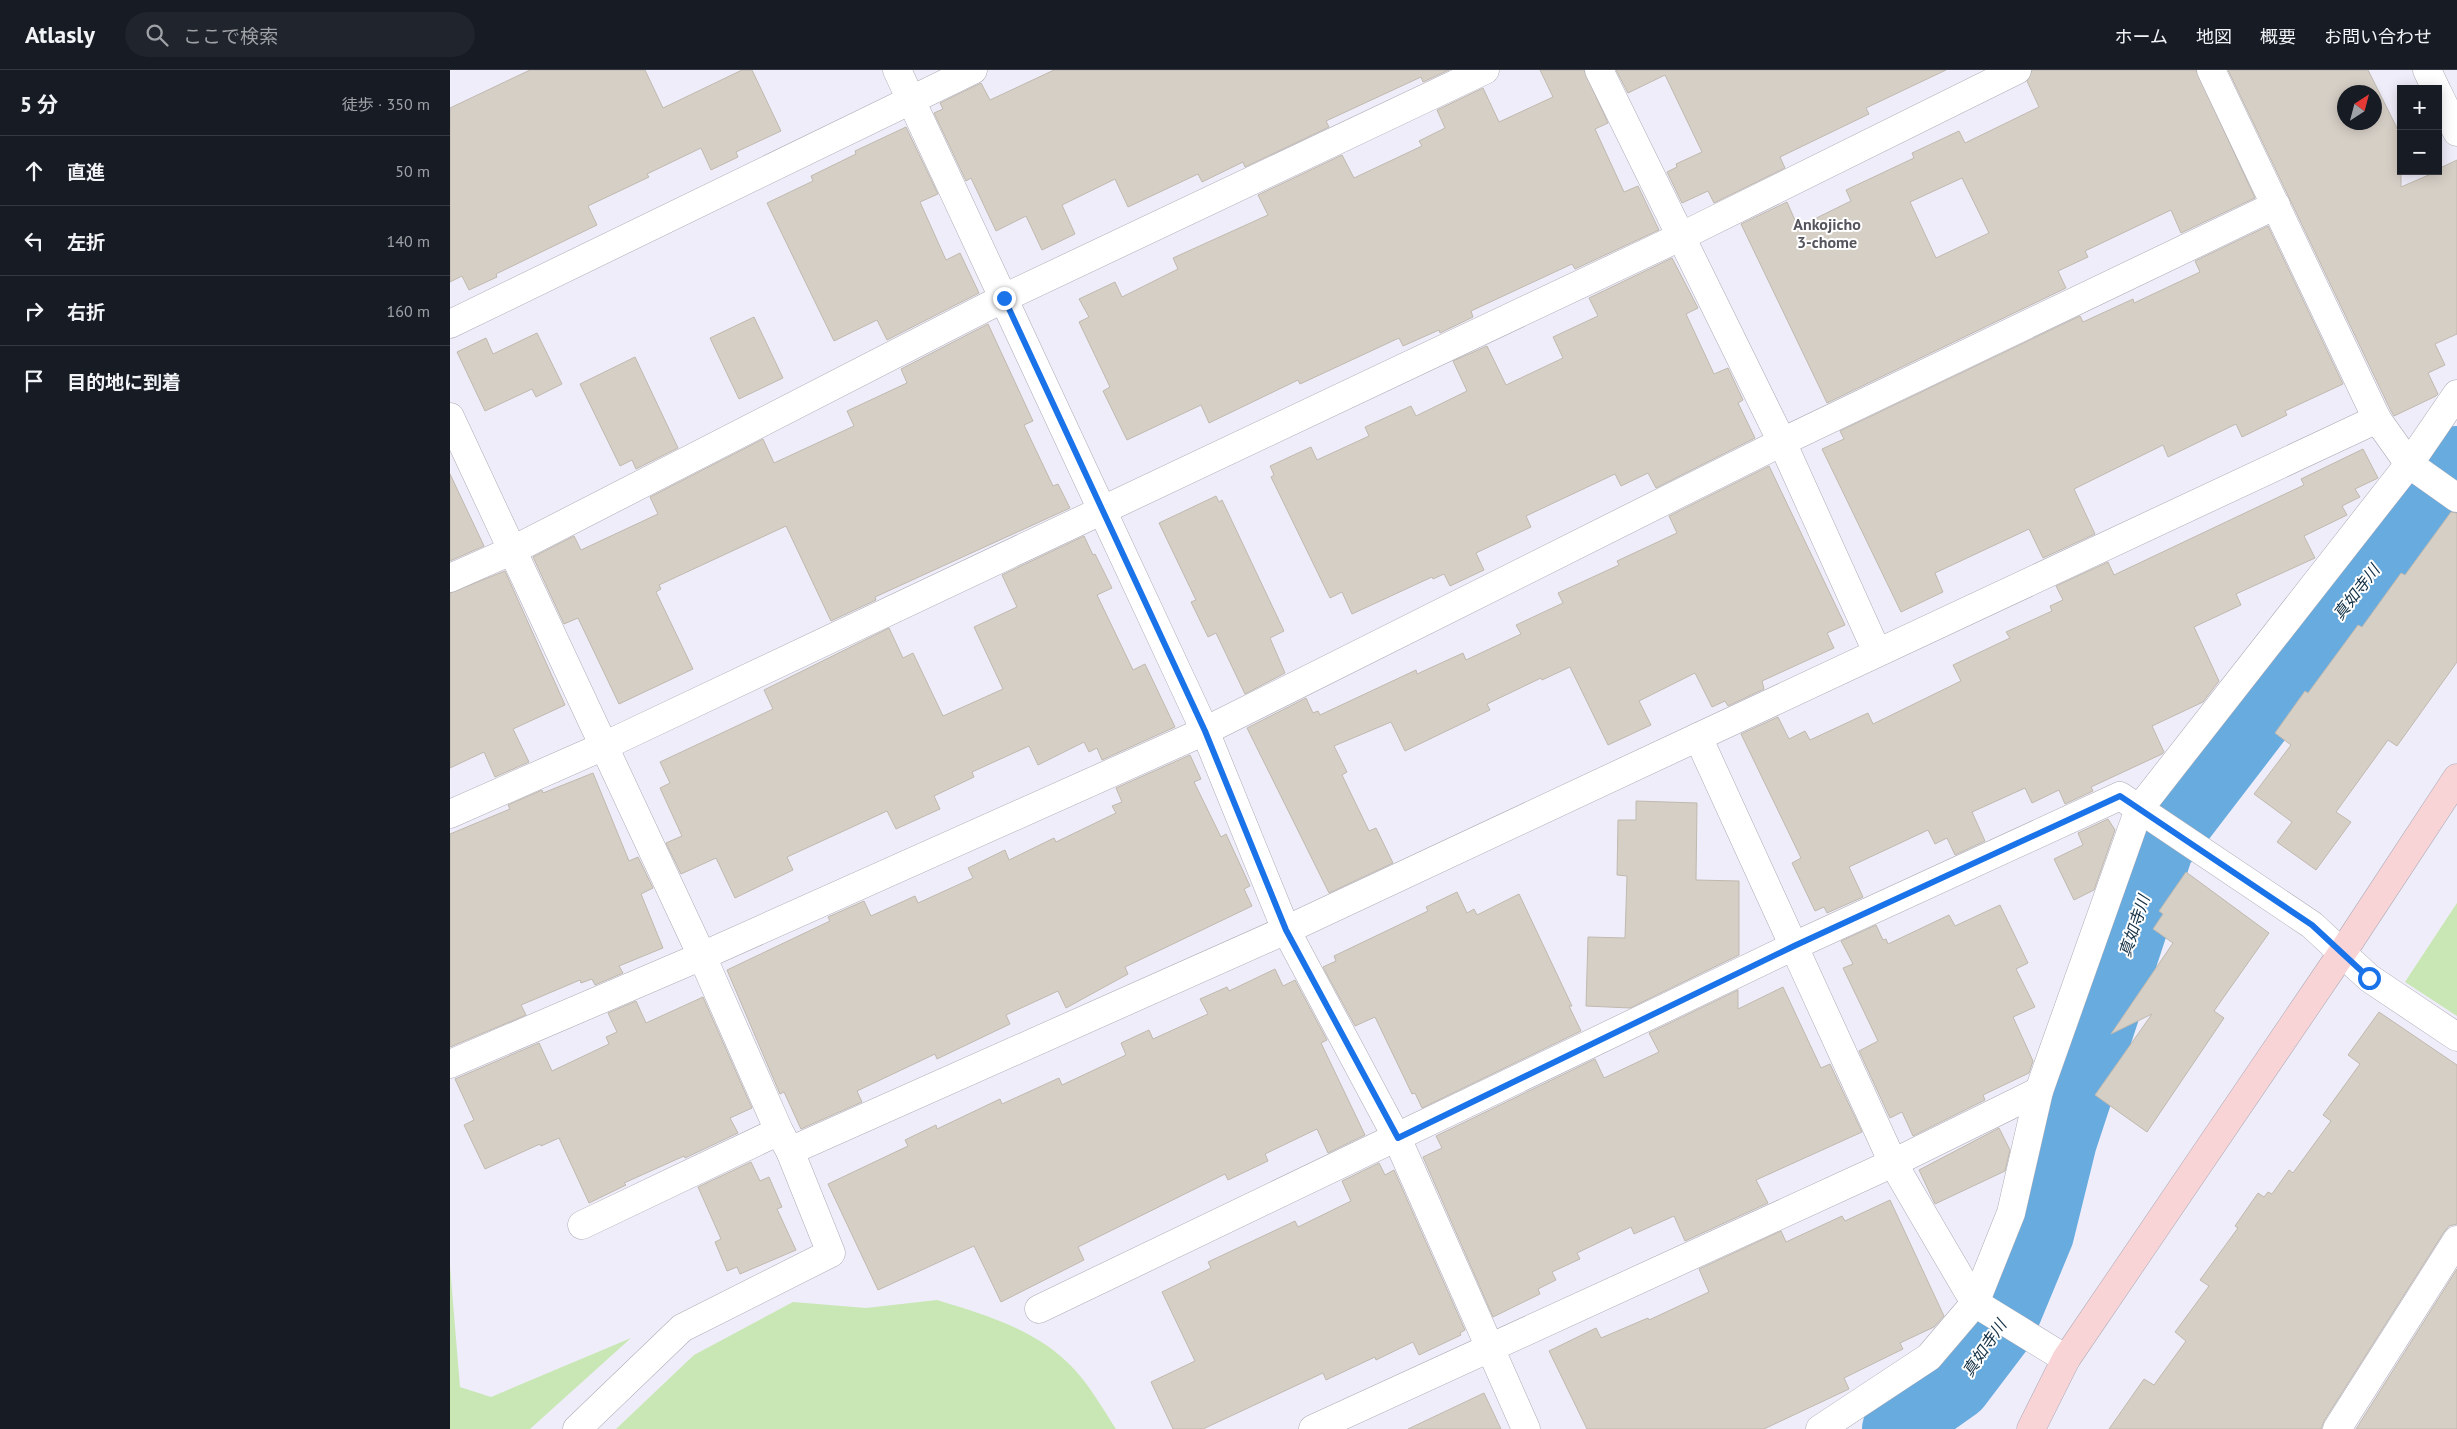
<!DOCTYPE html>
<html lang="ja">
<meta charset="utf-8">
<style>
body{margin:0;font-family:"PT Sans","Noto Sans JP",sans-serif;background:#20242c;color:#f1f3f6}
.controls{position:absolute;right:15px;top:15px;display:grid;overflow:hidden;border-radius:0px;box-shadow:0 2px 12px #0003}
.controls button{width:45px;height:45px;display:grid;place-items:center;padding:0;border:0;border-bottom:1px solid #363941;background:#171b24;color:#f1f3f6;font:25px sans-serif}
.compass{position:absolute;left:1887px;top:15px;width:45px;height:45px;border-radius:50%;background:#171b24;box-shadow:0 2px 12px #0003;rotate:36deg}
.stop{position:absolute;width:15px;height:15px;margin:-11px;border:4px solid #1a73e8;border-radius:50%;background:#fff}
.stop.end{background:#1a73e8;border-color:#fff;box-shadow:0 1px 5px #0008}
.list{margin:0;padding:0;list-style:none}
h2{display:flex;justify-content:space-between;align-items:center;height:65px;margin:0;padding:0 20px;font-size:21px}
h2 small{font-size:16px;font-weight:400;color:#9ea1a6}
.list li{display:grid;grid-template-columns:32px 1fr auto;gap:15px;align-items:center;box-sizing:border-box;height:70px;padding:0 20px;border-top:1px solid #363941}
.list b{display:block;font-size:19px;white-space:nowrap}
.list em{font-size:16px;font-style:normal;color:#9ea1a6}
.icon{flex:none;width:28px;height:28px;fill:none;stroke:currentColor;stroke-width:2;stroke-linecap:round;stroke-linejoin:round}
.map{position:relative;flex:none;width:2007px;height:1359px;overflow:hidden}
header{display:flex;align-items:center;gap:30px;box-sizing:border-box;height:70px;padding:0 25px;background:#171b24;border-bottom:1px solid #363941}
header strong{font-size:24px}
nav{display:flex;gap:28px;margin-inline-start:auto;font-size:18px}
.search{width:350px;height:45px;background:#20242c;display:flex;align-items:center;gap:12px;box-sizing:border-box;padding:0 18px;border-radius:28px;color:#9ea1a6;font-size:19px}
main{display:flex}
aside{flex:1;background:#171b24}
.map>svg:first-child{display:block}
</style>
<header>
<strong>Atlasly</strong>
<div class="search"><svg class="icon" aria-label="search" viewBox="0 0 24 24"><circle cx="10" cy="10" r="6"/><path d="M15 15l6 6"/></svg>ここで検索</div>
<nav><a>ホーム</a><a>地図</a><a>概要</a><a>お問い合わせ</a></nav>
</header>
<main>
<aside>
<h2>5 分<small>徒歩 · 350 m</small></h2>
<ul class="list">
<li><svg class="icon" aria-label="ahead" viewBox="0 0 24 24"><path d="M12 20V5M6 11l6-6 6 6"/></svg><div><b>直進</b></div><em>50 m</em></li>
<li><svg class="icon" aria-label="left" viewBox="0 0 24 24"><path d="M17 20v-9H6M10 6l-5 5 5 5"/></svg><div><b>左折</b></div><em>140 m</em></li>
<li><svg class="icon" aria-label="right" viewBox="0 0 24 24"><path d="M7 20v-9h11M14 6l5 5-5 5"/></svg><div><b>右折</b></div><em>160 m</em></li>
<li><svg class="icon" aria-label="arrive" viewBox="0 0 24 24"><path d="M6 21V4h12l-3 4 3 4H6"/></svg><div><b>目的地に到着</b></div></li>
</ul>
</aside>
<div class="map">
<svg width="2007" height="1359" viewBox="0 0 2007 1359">
<rect width="100%" height="100%" fill="#efedf9"/>
<g fill="#c9e7b4">
<polygon points="2007,833 2007,946 1955,912"/>
<polygon points="0,1196 10,1317 41,1327 181,1268 80,1359 0,1359"/>
<path d="M 487,1230 C 536,1245 588,1260 624,1299 C 640,1316 653,1339 666,1359 L 166,1359 L 244,1285 L 343,1232 L 416,1238 Z"/>
</g>
<g fill="none" stroke-linecap="round" stroke-linejoin="round">
<polyline stroke="#67abdf" stroke-width="68" points="1446,1359 1507,1316 1551,1258 1590,1164 1613,1071 1710,777 2007,390"/>
</g>
<g fill="#d6cfc6" stroke="#c0b9af" fill-rule="evenodd">
<polygon points="80,0 195,0 213,38 292,0 302,0 331,61 286,82 288,87 261,100 251,78 197,104 199,107 138,136 147,155 46,204 47,207 19,220 12,206 0,212 0,38"/>
<polygon points="604,0 999,0 973,12 971,7 876,51 879,57 795,97 793,92 752,112 748,104 678,137 665,109 612,135 625,164 592,180 576,146 546,161 521,108 516,111 484,43 493,39 490,33 531,13 540,30"/>
<polygon points="1090,0 1134,0 1158,53 1145,59 1174,122 1188,116 1209,160 1125,199 1122,194 1021,241 1023,247 990,263 989,260 953,276 949,268 850,314 848,310 759,353 751,335 677,370 653,321 660,317 629,252 639,247 629,229 665,212 672,227 728,199 723,188 818,145 808,125 892,85 904,108 972,76 969,71 995,58 987,40 1033,18 1049,52 1103,27"/>
<polygon points="1166,0 1496,0 1416,38 1419,44 1330,87 1335,98 1264,133 1258,121 1232,133 1217,102 1227,97 1226,94 1252,82 1215,5 1178,23"/>
<path d="M 1582,0 L 1746,0 L 1805,128 L 1731,163 L 1721,140 L 1635,181 L 1638,187 L 1608,201 L 1616,218 L 1377,333 L 1291,154 L 1337,132 L 1348,157 L 1401,131 L 1396,120 L 1464,88 L 1462,83 L 1509,61 L 1515,73 L 1589,37 L 1577,11 ZM 1512,108 L 1539,163 L 1486,188 L 1460,132 Z"/>
<path d="M 1778,0 L 1918,0 L 1951,66 L 1951,117 L 1988,101 L 1988,99 L 2007,90 L 2007,264 L 1985,274 L 1995,295 L 1978,303 L 1988,324 L 1986,326 L 1944,346 L 1941,341 ZM 1894,22 L 1924,22 L 1924,52 L 1894,52 Z"/>
<polygon points="456,57 488,124 470,132 496,190 510,183 529,223 437,270 427,250 384,271 317,133 363,111 361,106 406,84 405,81"/>
<polygon points="1818,156 1893,314 1835,341 1837,345 1792,367 1786,354 1718,387 1713,375 1624,419 1645,464 1593,488 1579,459 1485,503 1493,522 1451,542 1372,379 1394,369 1390,361 1630,246 1633,252 1683,229 1684,233 1750,202 1745,191"/>
<polygon points="1222,188 1248,238 1236,244 1264,304 1278,298 1293,330 1288,333 1305,368 1206,418 1198,403 1171,416 1165,404 1076,446 1081,457 1026,483 1034,500 1000,516 994,504 983,509 982,507 902,544 892,522 880,528 821,407 824,405 820,396 861,377 867,390 919,366 915,357 961,336 966,346 1017,321 1003,291 1037,276 1056,315 1113,288 1103,267 1148,246 1139,228"/>
<polygon points="304,247 333,308 289,329 260,268"/>
<polygon points="538,254 583,351 574,355 603,416 608,414 620,438 425,527 426,530 381,551 336,456 209,515 211,519 206,522 243,599 169,634 128,548 114,554 83,487 124,466 131,480 208,444 200,427 313,369 324,393 404,356 397,341 457,313 451,299"/>
<polygon points="87,263 112,314 86,327 82,319 35,341 7,282 36,268 43,284"/>
<polygon points="185,287 228,378 186,399 182,390 170,396 130,314"/>
<polygon points="1913,379 1928,408 1905,419 1910,427 1892,436 1897,445 1854,466 1865,488 1786,524 1791,535 1744,557 1769,611 1753,632 1702,656 1714,682 1712,684 1641,717 1643,721 1615,734 1609,720 1582,733 1575,718 1522,742 1535,771 1505,785 1497,768 1485,774 1478,760 1399,797 1413,827 1377,843 1374,837 1365,841 1342,793 1351,788 1291,664 1328,647 1339,669 1355,661 1360,670 1418,643 1423,654 1511,611 1503,595 1560,568 1556,562 1602,541 1600,536 1613,530 1606,516 1658,492 1664,505 1854,415 1851,409"/>
<polygon points="1319,396 1395,555 1377,563 1384,578 1312,611 1314,619 1278,636 1275,631 1262,637 1245,603 1189,631 1201,655 1158,675 1120,597 1092,610 1091,608 1037,634 1040,640 955,681 941,652 884,676 897,702 892,705 919,761 926,758 943,793 879,823 797,658 856,628 863,643 868,641 870,645 966,600 967,604 1013,583 1016,590 1071,564 1066,555 1113,533 1108,523 1169,495 1167,491 1227,463 1219,446"/>
<polygon points="0,404 34,476 0,491"/>
<polygon points="766,426 769,432 772,430 834,561 820,568 835,603 795,624 766,563 758,567 741,532 746,530 709,453"/>
<polygon points="2001,442 2007,443 2007,592 1947,676 1938,670 1886,742 1901,752 1866,800 1827,772 1842,752 1804,724 1841,675 1825,663 1855,621 1858,623 1908,555 1912,557 1951,503 1955,505"/>
<polygon points="634,466 643,485 645,484 662,518 647,525 683,600 695,594 725,657 652,690 647,678 639,682 634,672 588,695 579,676 522,702 524,707 484,726 490,739 446,759 437,741 337,787 343,800 285,828 266,788 231,804 216,773 232,766 210,718 220,713 210,692 323,639 314,620 439,558 453,588 463,583 493,646 553,619 524,557 567,537 552,505"/>
<polygon points="55,501 115,635 63,659 79,692 45,707 34,682 0,698 0,523"/>
<polygon points="740,685 751,709 744,712 771,767 776,764 800,816 794,819 802,836 675,897 678,904 616,938 608,921 556,945 560,954 487,989 485,984 407,1021 412,1032 351,1059 334,1022 330,1024 277,900 380,851 378,847 414,831 421,846 465,826 468,833 523,808 518,798 555,780 559,790 604,768 606,772 666,743 662,736 672,732 666,718"/>
<polygon points="143,703 179,791 188,787 203,818 191,824 213,878 169,896 173,903 145,915 142,909 131,913 130,910 71,935 76,945 0,977 0,764 60,739 58,735 92,720 93,723"/>
<polygon points="1186,731 1247,733 1246,810 1289,811 1289,885 1180,938 1136,936 1138,867 1175,868 1177,806 1167,805 1168,750 1186,750"/>
<polygon points="1658,749 1665,760 1644,820 1624,830 1604,789 1633,775 1628,763"/>
<polygon points="1736,802 1819,863 1764,941 1774,948 1697,1062 1645,1025 1702,944 1661,964 1723,873 1703,859 1713,844 1709,841"/>
<polygon points="1007,822 1017,843 1024,839 1027,845 1069,824 1122,936 1119,936 1131,961 972,1038 965,1023 962,1024 925,947 905,956 873,897 886,891 884,886 978,841 976,837"/>
<polygon points="1550,835 1578,893 1566,899 1585,937 1563,947 1583,991 1579,1003 1533,1025 1535,1030 1463,1066 1452,1042 1440,1048 1409,981 1428,971 1393,898 1403,894 1391,871 1426,855 1433,870 1436,869 1438,874 1499,845 1505,856"/>
<polygon points="825,899 833,916 845,910 877,970 871,973 915,1065 878,1083 867,1059 815,1084 818,1091 778,1110 775,1104 628,1177 634,1190 551,1232 524,1176 428,1220 378,1114 458,1076 455,1070 486,1055 487,1059 550,1029 552,1034 609,1008 612,1015 676,985 671,973 699,960 703,969 758,944 750,929 777,917 779,921"/>
<polygon points="1333,917 1371,998 1380,994 1412,1062 1306,1110 1318,1133 1235,1171 1224,1146 1184,1164 1181,1157 1127,1183 1130,1189 1102,1202 1106,1210 1088,1219 1090,1224 1043,1247 973,1087 992,1078 986,1066 1145,989 1154,1008 1209,982 1199,963 1288,920 1288,939"/>
<polygon points="253,927 302,1038 280,1048 288,1063 235,1088 234,1086 174,1113 176,1115 139,1133 109,1068 91,1076 90,1074 35,1099 14,1055 24,1050 5,1009 89,973 102,1001 159,974 156,967 167,962 158,943 186,931 196,953"/>
<polygon points="1929,942 2007,995 2007,1154 1999,1156 1994,1162 1874,1351 1871,1359 1659,1359 1694,1309 1704,1315 1736,1271 1725,1262 1759,1216 1750,1210 1788,1158 1785,1156 1808,1123 1814,1127 1818,1122 1822,1124 1839,1100 1843,1103 1881,1051 1873,1045 1910,994 1898,985"/>
<polygon points="1549,1058 1560,1080 1555,1101 1485,1134 1469,1100"/>
<polygon points="301,1092 310,1111 319,1107 332,1137 327,1139 346,1180 290,1204 287,1197 277,1201 265,1172 271,1169 248,1117"/>
<polygon points="929,1093 935,1105 944,1100 1015,1260 1010,1263 1011,1265 969,1285 963,1272 926,1290 925,1287 876,1310 873,1303 753,1359 723,1359 701,1312 745,1291 712,1222 761,1198 758,1192 845,1151 848,1157 901,1131 892,1111"/>
<polygon points="1440,1130 1494,1246 1484,1257 1450,1273 1453,1279 1394,1308 1399,1319 1314,1359 1137,1359 1099,1281 1146,1258 1151,1268 1198,1248 1199,1250 1259,1222 1249,1199 1331,1161 1336,1172 1392,1146 1395,1151"/>
<polygon points="2007,1199 2007,1359 1906,1359"/>
<polygon points="1034,1323 1051,1359 958,1359"/>
</g>
<g fill="none" stroke-linecap="round" stroke-linejoin="round">
<defs>
<g id="street">
<polyline points="1761,0 1927,349 1959,394 2007,428"/>
<polyline points="1977,0 1986,19"/>
<polyline points="1988,23 2007,62"/>
<polyline points="0,254 523,0"/>
<polyline points="0,347 252,886 755,661 1332,372 1149,0"/>
<polyline points="0,508 63,480 554,228 1035,0"/>
<polyline points="1427,582 1332,372 1826,135"/>
<polyline points="1248,667 1443,1093 1525,1233 1616,1289"/>
<polyline points="0,744 154,676 1230,167 1567,0"/>
<polyline points="0,994 252,886 329,1061 340,1081 381,1183 232,1258 127,1359"/>
<polyline points="340,1081 836,860 755,661 447,0"/>
<polyline points="132,1155 329,1061"/>
<polyline points="589,1239 1344,876 1670,726 1862,855 1919,908 2007,967"/>
<polyline points="863,1359 1443,1093 1589,1021"/>
<polyline points="1076,1359 947,1068 836,860 1927,349"/>
<polyline points="1370,1359 1479,1287 1525,1233 1561,1143 1589,1021 1689,739 1959,394 2007,324"/>
<polyline points="1887,1359 2007,1170"/>
</g>
<polyline id="secondary" points="1581,1359 1616,1289 1892,883 2007,708"/>
</defs>
<use href="#street" stroke="#adabb6" stroke-width="29"/>
<use href="#secondary" stroke="#adabb6" stroke-width="29"/>
<use href="#street" stroke="#fff" stroke-width="28"/>
<use href="#secondary" stroke="#f8d4d7" stroke-width="28"/>
</g>
<g fill="none" stroke-linecap="round" stroke-linejoin="round">
<polyline stroke="#1a73e8" stroke-width="6" points="554,228 755,661 836,860 948,1068 1344,876 1670,726 1862,855 1919,908"/>
</g>
<g text-anchor="middle" dominant-baseline="central" stroke-width="4" stroke-linejoin="round" paint-order="stroke">
<g font-size="16" font-weight="bold" fill="#56555e" stroke="#fff">
<text x="1377" y="154">Ankojicho<tspan x="1377" dy="18">3-chome</tspan></text>
</g>
<g font-size="16" font-style="italic" fill="#123045" stroke="#fff">
<text transform="translate(1906 522) rotate(-52)">真如寺川</text>
<text transform="translate(1684 856) rotate(-72)">真如寺川</text>
<text transform="translate(1534 1278) rotate(-56)">真如寺川</text>
</g>
</g>
</svg>
<div class="controls">
<button>+</button>
<button>−</button>
</div>
<svg class="compass" viewBox="-18 -18 36 36"><path d="M0-13l5 13h-10z" fill="#e53935"/><path d="M0 13l5-13h-10z" fill="#9ea1a6"/></svg>
<div class="stop" style="left:1919px;top:908px"></div>
<div class="stop end" style="left:554px;top:228px"></div>
</div>
</main>
